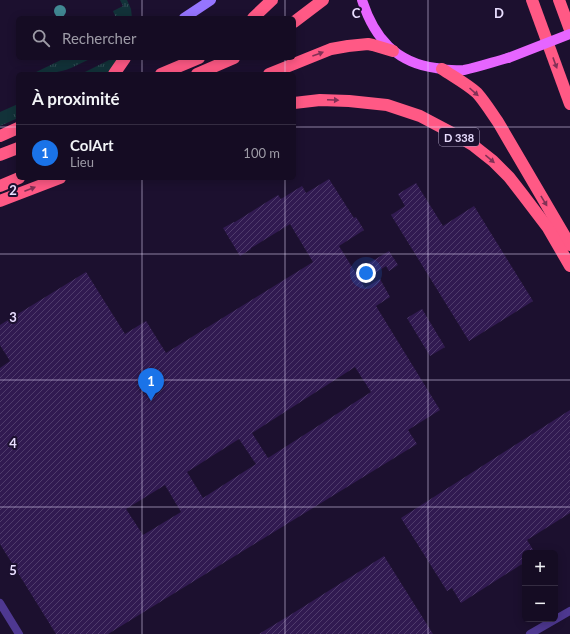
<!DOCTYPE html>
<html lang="fr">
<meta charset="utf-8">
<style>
body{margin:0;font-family:Lato,sans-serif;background:#221a30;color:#f1f3f6}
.controls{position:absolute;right:12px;bottom:12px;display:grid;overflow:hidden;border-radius:6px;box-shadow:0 2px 10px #0003}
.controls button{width:36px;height:36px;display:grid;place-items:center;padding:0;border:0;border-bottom:1px solid #342c41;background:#150c23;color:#f1f3f6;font:20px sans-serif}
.you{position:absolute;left:366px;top:273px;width:14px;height:14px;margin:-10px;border:3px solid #fff;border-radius:50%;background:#1a73e8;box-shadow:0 0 0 6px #1a73e833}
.badge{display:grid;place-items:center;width:26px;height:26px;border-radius:50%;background:#1a73e8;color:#fff;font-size:13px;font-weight:700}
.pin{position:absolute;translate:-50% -33px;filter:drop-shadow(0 1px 2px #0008)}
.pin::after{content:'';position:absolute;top:21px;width:14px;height:12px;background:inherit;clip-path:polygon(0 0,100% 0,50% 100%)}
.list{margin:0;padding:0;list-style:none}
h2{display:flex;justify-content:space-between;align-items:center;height:52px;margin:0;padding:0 16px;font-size:17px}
h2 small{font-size:13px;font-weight:400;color:#9d9ba6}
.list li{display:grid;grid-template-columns:26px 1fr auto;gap:12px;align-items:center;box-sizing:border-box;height:56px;padding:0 16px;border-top:1px solid #342c41}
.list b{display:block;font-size:15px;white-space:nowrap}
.list p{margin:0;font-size:13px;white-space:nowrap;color:#9d9ba6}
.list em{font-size:13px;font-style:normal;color:#9d9ba6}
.icon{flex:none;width:22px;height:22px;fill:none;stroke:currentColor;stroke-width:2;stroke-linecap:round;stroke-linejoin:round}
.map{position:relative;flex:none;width:570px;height:634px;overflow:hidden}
.search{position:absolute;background:#150c23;box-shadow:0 2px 10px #0003;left:16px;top:16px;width:280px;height:44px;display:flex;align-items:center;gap:10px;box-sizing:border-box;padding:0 14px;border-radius:6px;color:#9d9ba6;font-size:15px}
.panel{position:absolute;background:#150c23;box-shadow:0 2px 10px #0003;left:16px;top:72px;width:280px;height:108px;border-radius:6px}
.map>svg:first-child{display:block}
</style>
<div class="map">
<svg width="570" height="634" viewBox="0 0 570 634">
<defs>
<pattern id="grass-tufts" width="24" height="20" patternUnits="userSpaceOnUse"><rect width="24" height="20" fill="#123239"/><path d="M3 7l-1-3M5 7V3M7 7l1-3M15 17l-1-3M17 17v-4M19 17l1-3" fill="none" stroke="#344f57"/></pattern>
<pattern id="building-hatch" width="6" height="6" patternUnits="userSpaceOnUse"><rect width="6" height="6" fill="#311a51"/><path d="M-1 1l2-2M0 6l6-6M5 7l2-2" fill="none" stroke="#4f3b6b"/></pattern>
</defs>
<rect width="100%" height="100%" fill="#1c102f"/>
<g fill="url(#grass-tufts)">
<polygon points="120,0 127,0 131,9 132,18 116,18 113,11 123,6"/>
<path d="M 65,58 L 92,58 C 85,61 78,65 71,68 C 59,73 45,74 32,74 Z"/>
<polygon points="113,58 121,58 109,74 81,74"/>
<polygon points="18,104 18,118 0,126 0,112"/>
</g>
<g fill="url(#building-hatch)" fill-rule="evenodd">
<path d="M 329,179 L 354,218 L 356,217 L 364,230 L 339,246 L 365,288 L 380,279 L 390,297 L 376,306 L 440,410 L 408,430 L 417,444 L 108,634 L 56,634 L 0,544 L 0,368 L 10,361 L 0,345 L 0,325 L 86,272 L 125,334 L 146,321 L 166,353 L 313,262 L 290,224 L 251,248 L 251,249 L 240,256 L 223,228 L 234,222 L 235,222 L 278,195 L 281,199 L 302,186 L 306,193 ZM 355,367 L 371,392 L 268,458 L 252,433 ZM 239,439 L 256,464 L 203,498 L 187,472 ZM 165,485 L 181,512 L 143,535 L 126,509 Z"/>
<polygon points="416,183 443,226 474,206 533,301 469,341 391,215 405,206 398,194"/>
<polygon points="389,251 398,265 389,271 386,266 375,273 369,263"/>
<polygon points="422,309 445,347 430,356 407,318"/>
<polygon points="570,410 570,513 527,540 535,553 525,553 525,562 461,603 452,588 447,591 401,518"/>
<polygon points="384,556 433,634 259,634 295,612"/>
</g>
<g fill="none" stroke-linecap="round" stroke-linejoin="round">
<g stroke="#4e3891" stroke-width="8">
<polyline points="0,603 19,634"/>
<polyline points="530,634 570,611"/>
</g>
<polyline stroke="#9675ff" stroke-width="10" points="184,18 211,0"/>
<path stroke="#e665ff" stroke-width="10" d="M 362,0 C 374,38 396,63 436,68 C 445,70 454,71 464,70 C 479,67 493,62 508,58"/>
<g stroke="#ff5985" stroke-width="12">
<polyline points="532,0 570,104"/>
<polyline points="559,0 570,30"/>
<polyline points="253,18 272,0"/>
<polyline points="294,22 323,0"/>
<path d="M 442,69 C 454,77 467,84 477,93 C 485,102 491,112 498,122 L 570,245"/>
<polyline points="114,74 125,58"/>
<polyline points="161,74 199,58"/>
<polyline points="197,74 234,58"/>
<polyline points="269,74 331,49 348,46 368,44 373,45 393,51"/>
<polyline points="294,103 320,100 349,101 387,105 420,116 456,135 474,146 493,161 509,177 523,195 548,228 570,266"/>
<polyline points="0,136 18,128"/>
<polyline points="0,155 18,148"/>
<polyline points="0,186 19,178"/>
<polyline points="0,201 60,178"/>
</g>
<polyline stroke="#e665ff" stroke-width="10" points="508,58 570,34"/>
</g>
<circle fill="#418893" cx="60" cy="11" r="6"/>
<defs><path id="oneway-solid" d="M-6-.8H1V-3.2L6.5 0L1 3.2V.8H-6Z"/></defs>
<g fill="#823156">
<use href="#oneway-solid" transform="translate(318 54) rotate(-20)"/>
<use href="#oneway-solid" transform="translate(555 63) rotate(70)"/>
<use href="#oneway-solid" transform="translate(474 92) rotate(42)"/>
<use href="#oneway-solid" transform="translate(333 100) rotate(2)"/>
<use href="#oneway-solid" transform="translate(490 159) rotate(40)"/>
<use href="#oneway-solid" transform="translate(30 189) rotate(-21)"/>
<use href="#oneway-solid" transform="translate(544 201) rotate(59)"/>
</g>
<path fill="none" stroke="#e9deff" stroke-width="1" stroke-opacity="0.55" d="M 142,0 L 142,18M 285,0 L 285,18M 428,0 L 428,634M 142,58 L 142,74M 285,58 L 285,74M 0,127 L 18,127M 294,127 L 570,127M 142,178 L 142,634M 285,178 L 285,634M 0,254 L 570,254M 0,380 L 570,380M 0,507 L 570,507"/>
<g text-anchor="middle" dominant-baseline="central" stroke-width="4" stroke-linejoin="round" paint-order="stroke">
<rect fill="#1c102f" stroke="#aca0c1" stroke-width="1" x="439" y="128" width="40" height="18" rx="3"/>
<g font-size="11" font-weight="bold" fill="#e9deff">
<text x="459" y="137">D 338</text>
</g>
</g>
<g font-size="13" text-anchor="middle" font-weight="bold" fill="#e9deff" stroke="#1c102f" stroke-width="4" stroke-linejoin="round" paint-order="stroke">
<text x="356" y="18">C</text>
<text x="499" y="18">D</text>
<text x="13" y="195">2</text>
<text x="13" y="322">3</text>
<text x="13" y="448">4</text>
<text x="13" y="575">5</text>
</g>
</svg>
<div class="controls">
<button>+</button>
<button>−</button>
</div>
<div class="you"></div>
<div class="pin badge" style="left:151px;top:401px">1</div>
<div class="search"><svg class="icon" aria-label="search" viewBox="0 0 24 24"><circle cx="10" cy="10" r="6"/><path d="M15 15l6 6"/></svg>Rechercher</div>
<section class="panel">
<h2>À proximité<small></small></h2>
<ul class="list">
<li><span class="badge">1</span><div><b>ColArt</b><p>Lieu</p></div><em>100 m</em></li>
</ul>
</section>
</div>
